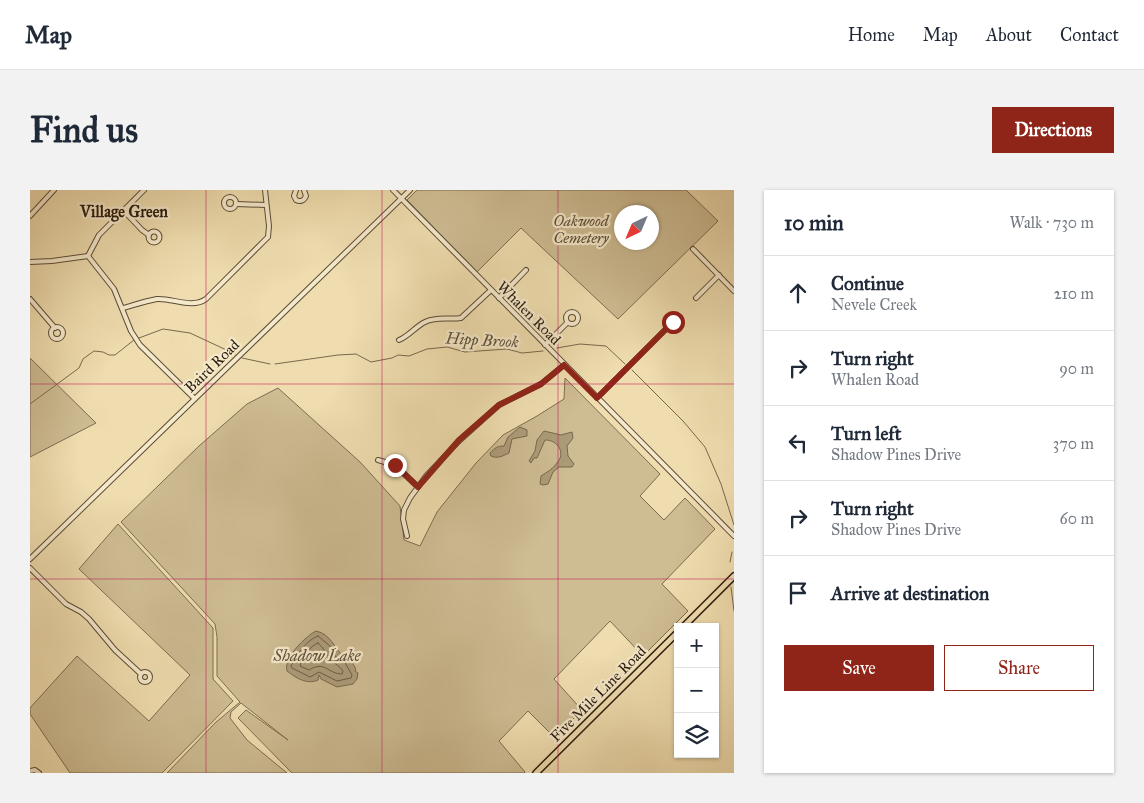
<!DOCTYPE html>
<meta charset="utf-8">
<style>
body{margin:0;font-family:"IM FELL Great Primer",serif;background:#f2f2f3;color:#1f2937}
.controls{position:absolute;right:15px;bottom:15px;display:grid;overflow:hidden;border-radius:0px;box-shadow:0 1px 4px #0004}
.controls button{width:45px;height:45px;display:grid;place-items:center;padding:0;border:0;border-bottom:1px solid #e0e1e3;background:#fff;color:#1f2937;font:25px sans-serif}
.compass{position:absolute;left:584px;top:15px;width:45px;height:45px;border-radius:50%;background:#fff;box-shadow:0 1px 4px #0004;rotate:224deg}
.stop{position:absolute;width:15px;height:15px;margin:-11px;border:4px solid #8f2418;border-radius:50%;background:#fff}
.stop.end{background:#8f2418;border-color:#fff;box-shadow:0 1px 5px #0008}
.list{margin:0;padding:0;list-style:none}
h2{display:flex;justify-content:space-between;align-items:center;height:65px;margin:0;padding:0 20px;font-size:21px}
h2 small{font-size:16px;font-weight:400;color:#747a83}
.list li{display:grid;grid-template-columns:32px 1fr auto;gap:15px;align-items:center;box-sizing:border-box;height:75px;padding:0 20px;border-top:1px solid #e0e1e3}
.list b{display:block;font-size:19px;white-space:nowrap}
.list p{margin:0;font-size:16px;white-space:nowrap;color:#747a83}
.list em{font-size:16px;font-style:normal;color:#747a83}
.actions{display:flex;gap:10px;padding:15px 20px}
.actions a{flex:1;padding:11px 0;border:1px solid #8f2418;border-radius:0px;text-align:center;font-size:18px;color:#8f2418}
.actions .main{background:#8f2418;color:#fff}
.icon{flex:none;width:28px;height:28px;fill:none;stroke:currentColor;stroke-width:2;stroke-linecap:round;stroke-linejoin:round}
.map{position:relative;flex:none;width:704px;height:583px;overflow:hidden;border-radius:0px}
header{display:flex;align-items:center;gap:30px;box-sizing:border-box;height:70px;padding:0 25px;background:#fff;border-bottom:1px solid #e0e1e3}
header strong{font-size:24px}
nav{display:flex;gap:28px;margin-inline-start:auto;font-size:18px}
.intro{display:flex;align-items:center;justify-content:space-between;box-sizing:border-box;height:120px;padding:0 30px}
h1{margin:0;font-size:35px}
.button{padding:12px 22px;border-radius:0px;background:#8f2418;color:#fff;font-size:18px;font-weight:700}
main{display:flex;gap:30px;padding:0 30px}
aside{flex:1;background:#fff;border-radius:0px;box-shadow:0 1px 4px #0004}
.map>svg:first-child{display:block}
</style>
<header>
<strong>Map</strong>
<nav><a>Home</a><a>Map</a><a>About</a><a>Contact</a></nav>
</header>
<div class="intro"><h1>Find us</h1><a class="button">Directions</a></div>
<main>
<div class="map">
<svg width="704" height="583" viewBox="0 0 704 583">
<rect width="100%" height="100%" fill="#efddaf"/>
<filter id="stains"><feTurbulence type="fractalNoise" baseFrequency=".004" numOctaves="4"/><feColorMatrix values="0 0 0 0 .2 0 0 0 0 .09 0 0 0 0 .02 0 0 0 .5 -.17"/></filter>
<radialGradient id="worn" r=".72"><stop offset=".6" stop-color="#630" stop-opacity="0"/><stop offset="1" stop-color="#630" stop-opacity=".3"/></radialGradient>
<g fill="#cebc93" stroke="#7c6c50" fill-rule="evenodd">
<path d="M 387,0 L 656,0 L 688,31 L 588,129 L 491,38 L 447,82 L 377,10 ZM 622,22 L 622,52 L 592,52 L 592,22 Z"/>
<polygon points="0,168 66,233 0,267"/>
<polygon points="535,188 630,284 610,306 634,330 655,308 685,339 632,394 658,421 613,466 580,431 524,489 552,520 525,548 498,521 469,551 495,582 494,583 262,583 208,528 216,520 258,550 211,513 201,522 200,528 217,550 257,583 137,583 185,533 210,512 187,486 187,447 185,434 91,332 169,256 217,214 248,198 330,272 370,316 374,350 390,356 407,322 446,273 473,245 507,226 534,209"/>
<polygon points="88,334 183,438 183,489 203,511 132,583 40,583 0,524 0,518 47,466 119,531 160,485 49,379"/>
</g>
<g fill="#ac9b78" stroke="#78684d">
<path d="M 490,237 L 497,240 L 497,246 L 482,249 L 479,263 C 473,266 467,269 461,266 L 460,263 C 465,258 467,256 474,256 L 478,247 Z"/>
<path d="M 514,241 L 531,245 L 542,242 L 543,248 L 537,256 L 538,266 L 544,274 L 542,277 L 529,277 L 523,282 L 518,294 L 513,295 L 510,294 L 511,286 C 517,282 523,279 527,273 C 536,263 528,250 515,250 L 507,268 L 504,268 L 501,273 L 499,271 L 505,261 L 507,250 Z"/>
<path d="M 286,441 C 301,444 304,458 314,467 L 317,464 L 326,479 L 325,481 L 328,483 L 327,489 L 323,494 L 307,497 L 291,489 L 289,485 L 288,490 C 277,495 266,488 257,481 C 253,468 276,446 286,441 Z"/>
</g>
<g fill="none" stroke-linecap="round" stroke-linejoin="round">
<g stroke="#6b5c42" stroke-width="1">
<path d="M 288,446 L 301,457 L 305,466 L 314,471 L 322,485 L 321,488 L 307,491 L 289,482 L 280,487 L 262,478 L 261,476 C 268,464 275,451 288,446 Z"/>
<path d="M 288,453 C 294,458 296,464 301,470 C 305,474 310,476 313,481 L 312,484 C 298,484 295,470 279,480 L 270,476 C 271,468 280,456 288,453 Z"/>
</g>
<g stroke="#78684d" stroke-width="1">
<polyline points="109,148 133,139 160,143 205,164"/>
<polyline points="527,158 550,154 576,156 595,174"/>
<polyline points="212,168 240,174"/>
<polyline points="245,174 308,165 326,164 341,172 362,168 368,165 379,166 397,159 417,157 435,162 477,159 492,163 513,161"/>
<polyline points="602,180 653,231 675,257 691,294 704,335"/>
<polyline points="0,214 49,178 53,169 64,161 73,162 79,165 85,165 104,150"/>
<polyline points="700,372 702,362"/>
<polyline points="701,397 704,421"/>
</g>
<defs>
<g id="minor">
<polyline points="114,0 69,45 58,66 84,99 101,141 110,155 164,208"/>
<path d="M 266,0 L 264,6 L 266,10 C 270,12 274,11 276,6 L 274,0"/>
<polyline points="363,0 704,346"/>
<circle cx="200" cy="13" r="6"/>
<polyline points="206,14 236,15"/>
<polyline points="94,21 112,40 119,45"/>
<polyline points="0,26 24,0"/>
<circle cx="124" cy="47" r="5.5"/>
<polyline points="663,59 704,101"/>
<polyline points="0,72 22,71 58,66"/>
<polyline points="469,108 496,80"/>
<polyline points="666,108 689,85"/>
<polyline points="0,109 25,138"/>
<path d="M 93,118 C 104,115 115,111 127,109 C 143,108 162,119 176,109 L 238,47 L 239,36 L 235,0"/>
<circle cx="542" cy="128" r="6"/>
<circle cx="27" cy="143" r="6"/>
<path d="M 369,150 C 379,146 385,137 395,132 C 408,126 419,130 431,128 L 461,100"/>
<polyline points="515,155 537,133"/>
<polyline points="567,208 643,132"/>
<polyline points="348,270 365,275 388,297"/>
<polyline points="377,346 373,329 374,320 380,308 396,286 429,251 469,215 511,194 534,175"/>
<polyline points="0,369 380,0"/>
<polyline points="0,378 36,414 51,422 59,429 85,460 111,484"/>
<circle cx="115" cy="487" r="5"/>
<polyline points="0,581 5,580 9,583"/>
</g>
<g id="major">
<polyline points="653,437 704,386"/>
<polyline points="506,583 648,442"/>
</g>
</defs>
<use href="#minor" stroke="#5b4c36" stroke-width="6"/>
<use href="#major" stroke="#2a1c0d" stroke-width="8"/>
<use href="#minor" stroke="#f5e9cb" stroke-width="4"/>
<use href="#major" stroke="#efddaf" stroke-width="5"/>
</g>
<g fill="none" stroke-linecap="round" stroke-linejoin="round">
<polyline stroke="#8f2418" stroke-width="6" points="365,275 388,297 429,250 469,215 511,194 534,175 567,208 643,132"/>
</g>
<path fill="none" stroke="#c2185b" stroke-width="1" stroke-opacity="0.55" d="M 176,0 L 176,583M 352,0 L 352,583M 528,0 L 528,583M 0,194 L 704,194M 0,389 L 704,389"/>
<g text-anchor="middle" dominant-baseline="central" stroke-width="4.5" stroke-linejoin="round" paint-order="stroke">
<g font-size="15" font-style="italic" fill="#5b4c35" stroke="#f5e9cb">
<text x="551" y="31">Oakwood<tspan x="551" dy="17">Cemetery</tspan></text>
</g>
<g font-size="15" fill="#2a1c0d" stroke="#f5e9cb">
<text transform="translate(499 123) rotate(45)">Whalen Road</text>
<text transform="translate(182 176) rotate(-44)">Baird Road</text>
<text transform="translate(568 504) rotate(-45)">Five Mile Line Road</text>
</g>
<g font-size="16" font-weight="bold" fill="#2a1c0d" stroke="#f5e9cb">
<text x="94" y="21">Village Green</text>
</g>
<g font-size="16" font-style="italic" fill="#5e4f38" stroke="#f5e9cb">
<text transform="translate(452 150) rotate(3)">Hipp Brook</text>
<text x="287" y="465">Shadow Lake</text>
</g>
</g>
<rect width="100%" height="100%" filter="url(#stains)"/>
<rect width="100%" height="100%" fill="url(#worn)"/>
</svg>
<div class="controls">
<button>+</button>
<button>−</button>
<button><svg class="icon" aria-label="layers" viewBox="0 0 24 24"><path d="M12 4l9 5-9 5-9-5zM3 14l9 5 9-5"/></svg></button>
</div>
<svg class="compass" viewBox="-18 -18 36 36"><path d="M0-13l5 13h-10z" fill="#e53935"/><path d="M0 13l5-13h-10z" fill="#747a83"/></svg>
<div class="stop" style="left:643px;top:132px"></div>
<div class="stop end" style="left:365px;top:275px"></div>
</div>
<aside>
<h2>10 min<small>Walk · 730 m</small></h2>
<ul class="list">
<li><svg class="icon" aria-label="ahead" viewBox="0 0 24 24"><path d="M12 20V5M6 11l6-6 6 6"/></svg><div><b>Continue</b><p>Nevele Creek</p></div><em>210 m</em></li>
<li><svg class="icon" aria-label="right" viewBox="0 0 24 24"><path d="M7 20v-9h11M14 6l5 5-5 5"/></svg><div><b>Turn right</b><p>Whalen Road</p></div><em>90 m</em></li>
<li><svg class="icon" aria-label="left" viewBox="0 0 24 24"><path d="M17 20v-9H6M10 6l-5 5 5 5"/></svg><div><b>Turn left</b><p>Shadow Pines Drive</p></div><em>370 m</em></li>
<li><svg class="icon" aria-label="right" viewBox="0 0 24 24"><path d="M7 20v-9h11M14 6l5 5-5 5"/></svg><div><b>Turn right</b><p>Shadow Pines Drive</p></div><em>60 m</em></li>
<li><svg class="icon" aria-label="arrive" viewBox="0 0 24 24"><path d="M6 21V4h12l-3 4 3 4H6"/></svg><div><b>Arrive at destination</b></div></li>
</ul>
<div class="actions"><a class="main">Save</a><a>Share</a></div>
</aside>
</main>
